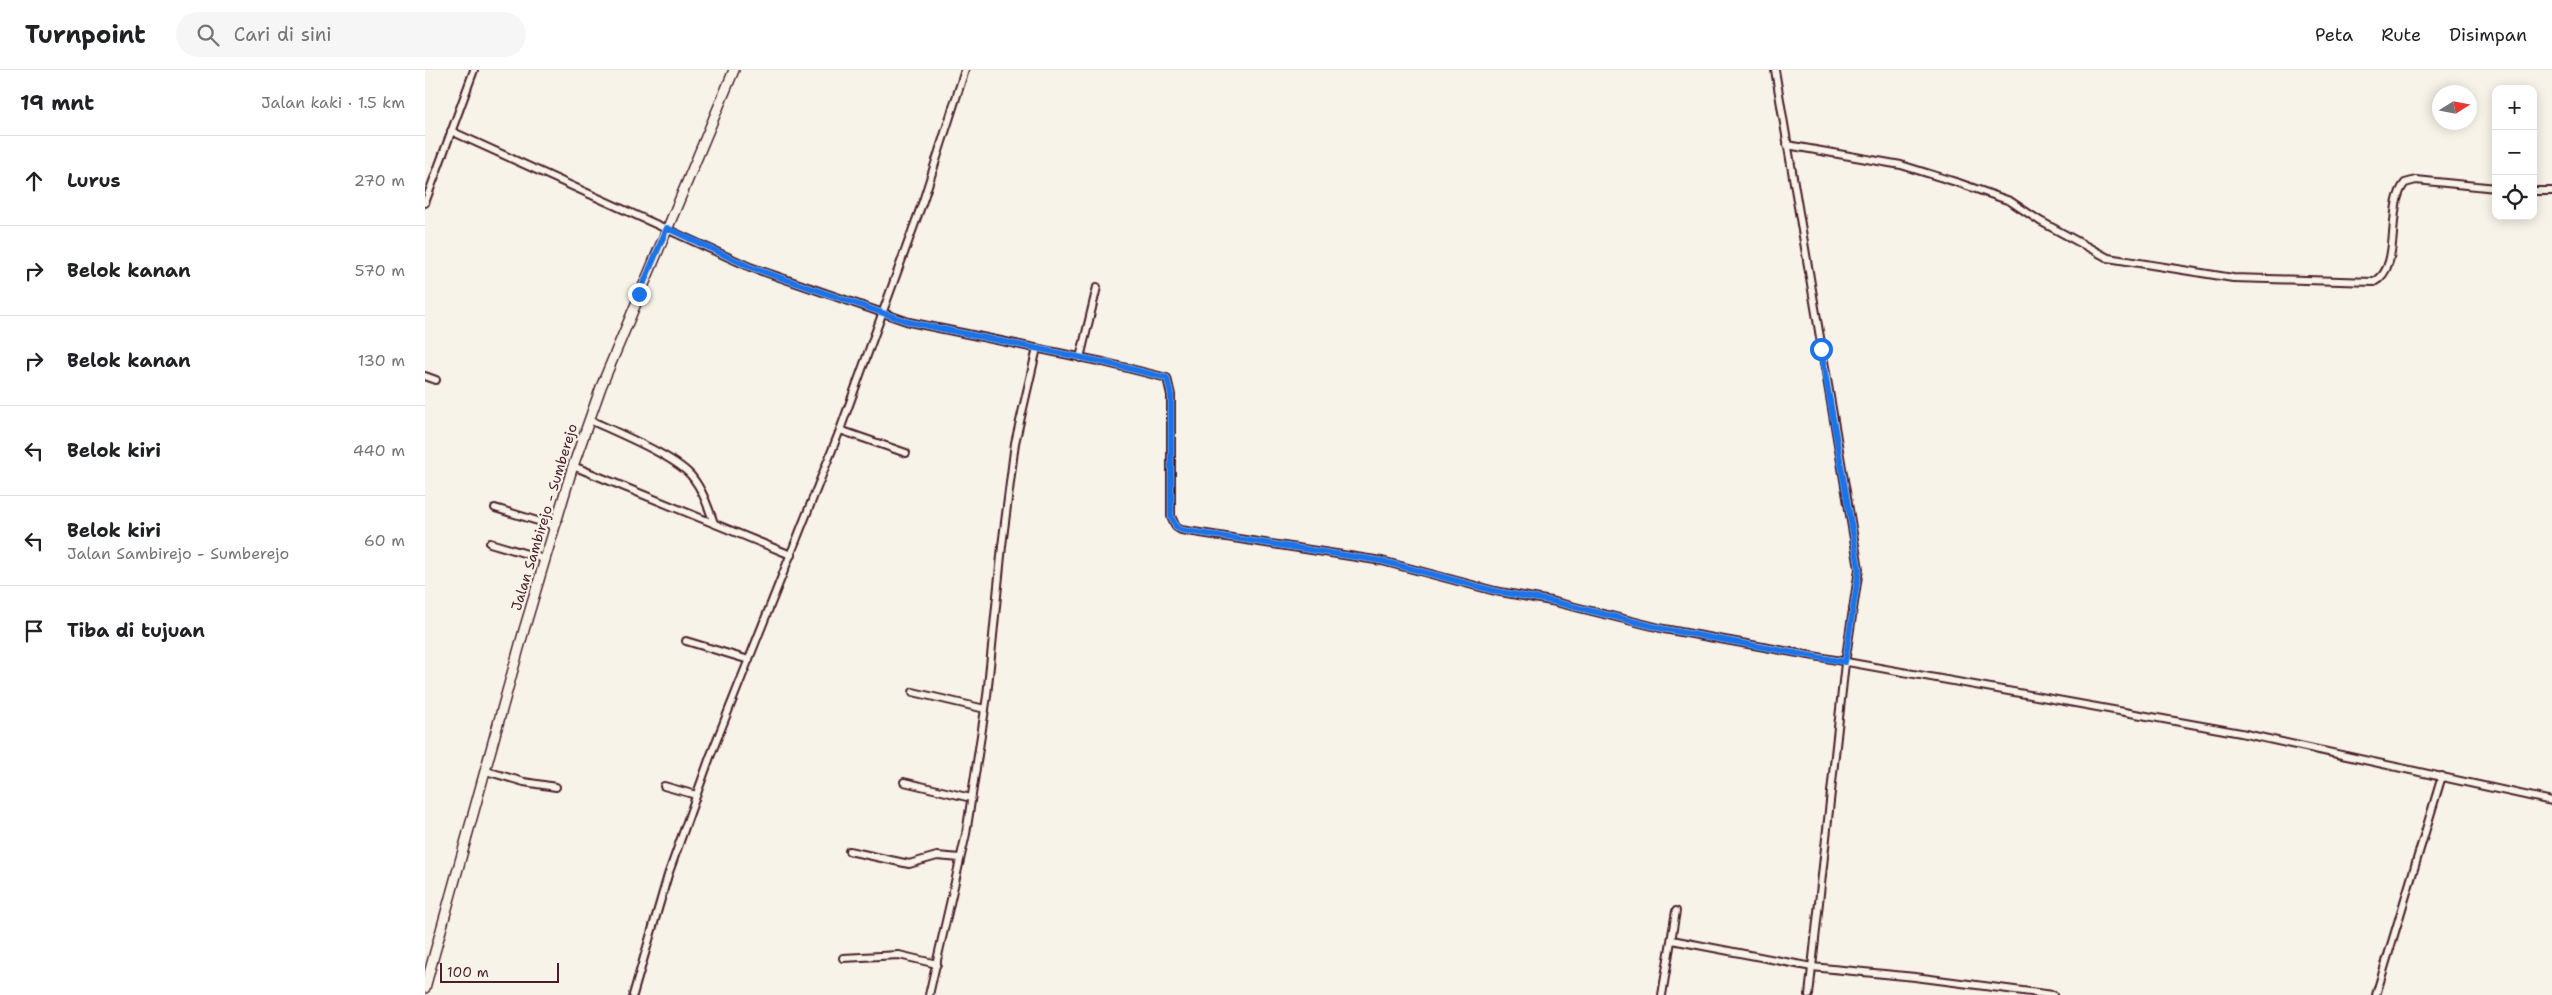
<!DOCTYPE html>
<html lang="id">
<meta charset="utf-8">
<style>
body{margin:0;font-family:"Shantell Sans",sans-serif;background:#f6f6f6;color:#202124}
.controls{position:absolute;right:15px;top:15px;display:grid;overflow:hidden;border-radius:10px;box-shadow:0 2px 12px #0003}
.controls button{width:45px;height:45px;display:grid;place-items:center;padding:0;border:0;border-bottom:1px solid #e0e0e0;background:#fff;color:#202124;font:25px sans-serif}
.compass{position:absolute;left:2007px;top:15px;width:45px;height:45px;border-radius:50%;background:#fff;box-shadow:0 2px 12px #0003;rotate:79deg}
.scale{position:absolute;left:15px;bottom:12px;width:119px;box-sizing:border-box;padding-left:5px;border:2px solid #4a1f2b;border-top:0;font-size:14px;line-height:18px;white-space:nowrap;color:#4a1f2b;-webkit-text-stroke:4px #f7f3e8;paint-order:stroke}
.stop{position:absolute;width:15px;height:15px;margin:-11px;border:4px solid #1a73e8;border-radius:50%;background:#fff}
.stop.end{background:#1a73e8;border-color:#fff;box-shadow:0 1px 5px #0008}
.list{margin:0;padding:0;list-style:none}
h2{display:flex;justify-content:space-between;align-items:center;height:65px;margin:0;padding:0 20px;font-size:21px}
h2 small{font-size:16px;font-weight:400;color:#757577}
.list li{display:grid;grid-template-columns:32px 1fr auto;gap:15px;align-items:center;box-sizing:border-box;height:90px;padding:0 20px;border-top:1px solid #e0e0e0}
.list b{display:block;font-size:19px;white-space:nowrap}
.list p{margin:0;font-size:16px;white-space:nowrap;color:#757577}
.list em{font-size:16px;font-style:normal;color:#757577}
.icon{flex:none;width:28px;height:28px;fill:none;stroke:currentColor;stroke-width:2;stroke-linecap:round;stroke-linejoin:round}
.map{position:relative;flex:none;width:2127px;height:925px;overflow:hidden}
header{display:flex;align-items:center;gap:30px;box-sizing:border-box;height:70px;padding:0 25px;background:#fff;border-bottom:1px solid #e0e0e0}
header strong{font-size:24px}
nav{display:flex;gap:28px;margin-inline-start:auto;font-size:18px}
.search{width:350px;height:45px;background:#f6f6f6;display:flex;align-items:center;gap:12px;box-sizing:border-box;padding:0 18px;border-radius:28px;color:#757577;font-size:19px}
main{display:flex}
aside{flex:1;background:#fff}
.map>svg:first-child{display:block}
</style>
<header>
<strong>Turnpoint</strong>
<div class="search"><svg class="icon" aria-label="search" viewBox="0 0 24 24"><circle cx="10" cy="10" r="6"/><path d="M15 15l6 6"/></svg>Cari di sini</div>
<nav><a>Peta</a><a>Rute</a><a>Disimpan</a></nav>
</header>
<main>
<aside>
<h2>19 mnt<small>Jalan kaki · 1.5 km</small></h2>
<ul class="list">
<li><svg class="icon" aria-label="ahead" viewBox="0 0 24 24"><path d="M12 20V5M6 11l6-6 6 6"/></svg><div><b>Lurus</b></div><em>270 m</em></li>
<li><svg class="icon" aria-label="right" viewBox="0 0 24 24"><path d="M7 20v-9h11M14 6l5 5-5 5"/></svg><div><b>Belok kanan</b></div><em>570 m</em></li>
<li><svg class="icon" aria-label="right" viewBox="0 0 24 24"><path d="M7 20v-9h11M14 6l5 5-5 5"/></svg><div><b>Belok kanan</b></div><em>130 m</em></li>
<li><svg class="icon" aria-label="left" viewBox="0 0 24 24"><path d="M17 20v-9H6M10 6l-5 5 5 5"/></svg><div><b>Belok kiri</b></div><em>440 m</em></li>
<li><svg class="icon" aria-label="left" viewBox="0 0 24 24"><path d="M17 20v-9H6M10 6l-5 5 5 5"/></svg><div><b>Belok kiri</b><p>Jalan Sambirejo - Sumberejo</p></div><em>60 m</em></li>
<li><svg class="icon" aria-label="arrive" viewBox="0 0 24 24"><path d="M6 21V4h12l-3 4 3 4H6"/></svg><div><b>Tiba di tujuan</b></div></li>
</ul>
</aside>
<div class="map">
<svg width="2127" height="925" viewBox="0 0 2127 925">
<rect width="100%" height="100%" fill="#f7f3e8"/>
<filter id="ink" filterUnits="userSpaceOnUse"><feTurbulence type="fractalNoise" baseFrequency=".02" numOctaves="2"/><feDisplacementMap in="SourceGraphic" scale="10" xChannelSelector="R" yChannelSelector="G"/><feConvolveMatrix kernelMatrix="1 2 1 2 8 2 1 2 1" color-interpolation-filters="sRGB"/></filter>
<g filter="url(#ink)">
<g fill="none" stroke-linecap="round" stroke-linejoin="round">
<defs>
<g id="minor">
<polyline points="1350,0 1434,499 1420,593 1384,925"/>
<polyline points="26,61 325,197 484,252 678,292 742,308 746,325 746,446 751,457 756,460 957,491 1070,521 1126,531 1239,559 1816,663 2127,731"/>
<path d="M 1362,75 L 1476,95 L 1534,113 L 1585,131 L 1615,151 L 1683,188 L 1808,208 L 1949,212 C 1978,198 1960,136 1980,113 L 1991,110 L 2071,118"/>
<polyline points="2108,121 2127,121"/>
<polyline points="0,133 49,0"/>
<polyline points="655,288 672,217"/>
<polyline points="0,306 11,310"/>
<path d="M 165,350 C 190,362 253,387 268,408 C 278,421 283,437 289,453"/>
<polyline points="415,360 481,383"/>
<polyline points="148,396 366,485"/>
<polyline points="70,438 129,456"/>
<polyline points="65,473 119,489"/>
<polyline points="261,571 324,590"/>
<polyline points="488,622 560,639"/>
<polyline points="61,701 99,712 131,717"/>
<polyline points="479,712 546,728"/>
<polyline points="239,716 271,725"/>
<polyline points="424,781 484,794 512,786 535,788"/>
<polyline points="1247,870 1387,897 1490,907 1628,925"/>
<polyline points="418,888 474,885 512,894"/>
<polyline points="208,925 243,805 285,687 415,360 498,131 540,0"/>
<polyline points="504,925 541,764 562,626 577,476 590,373 612,278"/>
<polyline points="1237,925 1251,841"/>
<polyline points="1951,925 2017,706"/>
</g>
<polyline id="secondary" points="0,918 99,560 147,399 176,317 309,0"/>
</defs>
<use href="#minor" stroke="#4a1f2b" stroke-width="10"/>
<use href="#secondary" stroke="#4a1f2b" stroke-width="12"/>
<use href="#minor" stroke="#f7f3e8" stroke-width="6"/>
<use href="#secondary" stroke="#f7f3e8" stroke-width="9"/>
</g>
</g>
<g fill="none" stroke-linecap="round" stroke-linejoin="round" filter="url(#ink)">
<polyline stroke="#1a73e8" stroke-width="6" points="214,224 242,158 325,197 484,252 678,292 742,308 746,325 746,446 751,457 756,460 957,491 1070,521 1126,531 1239,559 1420,592 1434,499 1396,279"/>
</g>
<g text-anchor="middle" dominant-baseline="central" stroke-width="4.5" stroke-linejoin="round" paint-order="stroke">
<g font-size="14" fill="#4a1f2b" stroke="#f7f3e8">
<text transform="translate(119 447) rotate(-73)">Jalan Sambirejo - Sumberejo</text>
</g>
</g>
</svg>
<div class="controls">
<button>+</button>
<button>−</button>
<button><svg class="icon" aria-label="locate" viewBox="0 0 24 24"><circle cx="12" cy="12" r="6"/><path d="M12 2v4M12 18v4M2 12h4M18 12h4"/></svg></button>
</div>
<svg class="compass" viewBox="-18 -18 36 36"><path d="M0-13l5 13h-10z" fill="#e53935"/><path d="M0 13l5-13h-10z" fill="#757577"/></svg>
<div class="scale">100 m</div>
<div class="stop" style="left:1396px;top:279px"></div>
<div class="stop end" style="left:214px;top:224px"></div>
</div>
</main>
